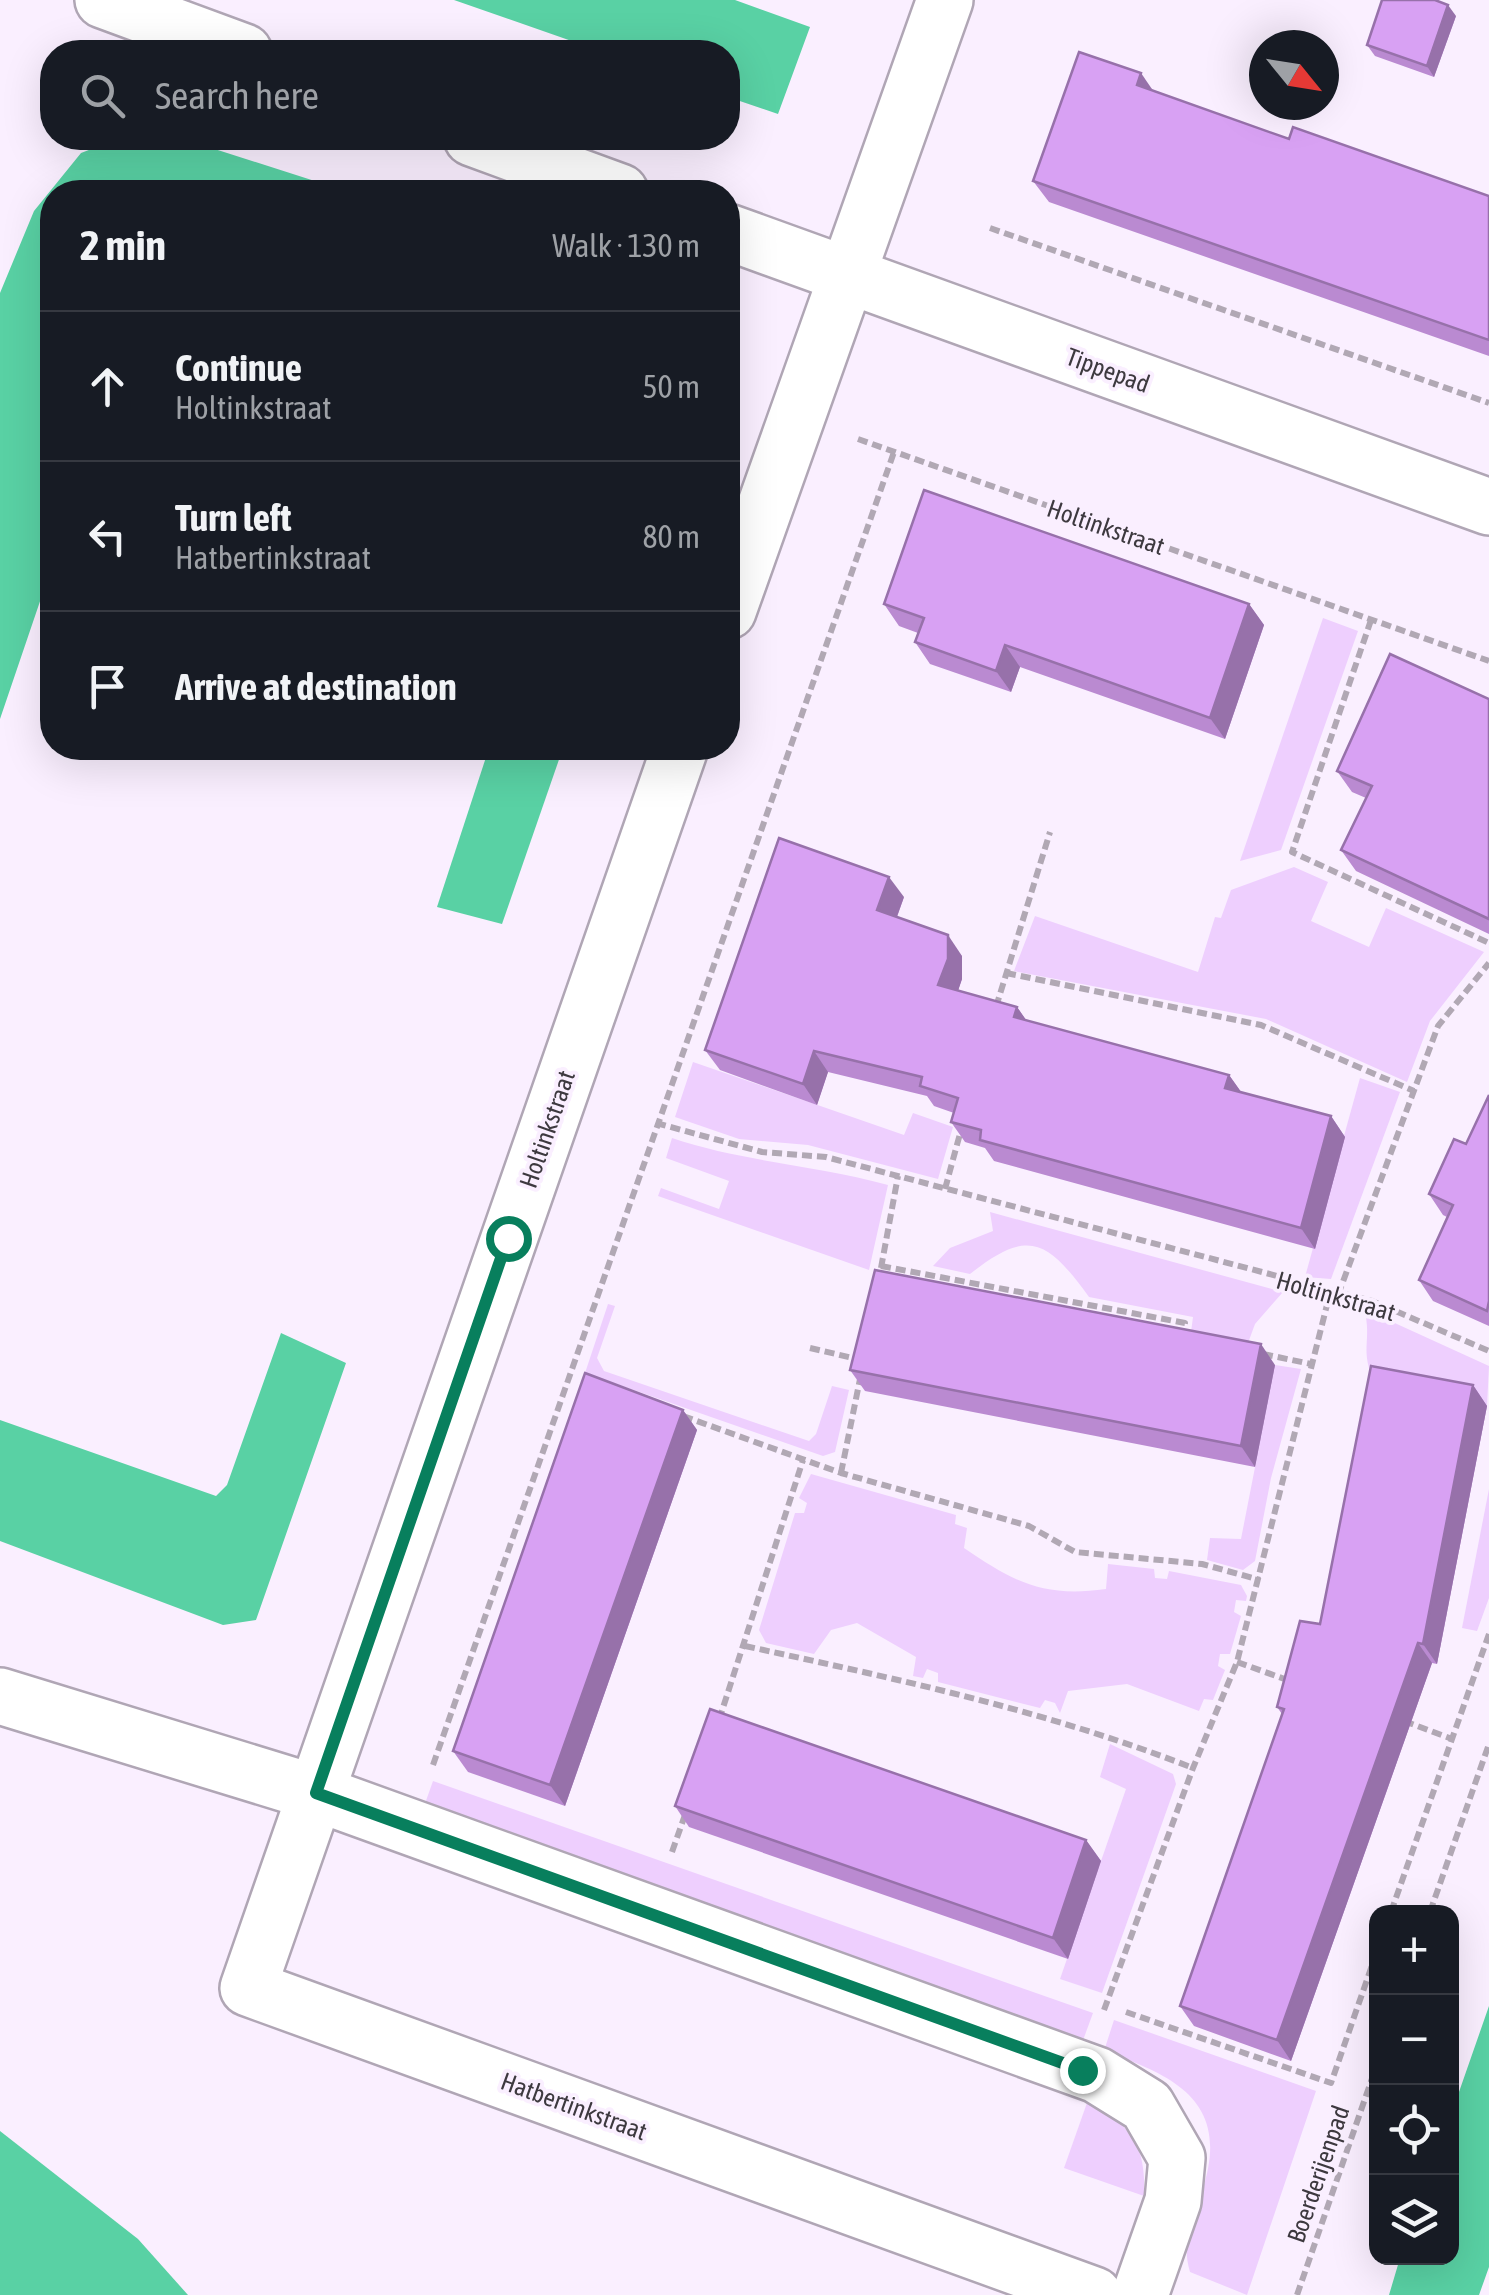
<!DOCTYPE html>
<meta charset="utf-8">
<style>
body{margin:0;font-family:"Asap Condensed",sans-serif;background:#20242c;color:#f1f3f6}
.controls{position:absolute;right:30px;bottom:30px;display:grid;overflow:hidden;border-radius:20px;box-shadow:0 10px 40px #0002}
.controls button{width:90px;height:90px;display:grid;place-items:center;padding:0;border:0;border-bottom:2px solid #363941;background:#171b24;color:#f1f3f6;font:50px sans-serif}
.compass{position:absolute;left:1249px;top:30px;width:90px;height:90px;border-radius:50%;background:#171b24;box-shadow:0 10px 40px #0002;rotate:120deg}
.stop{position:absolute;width:30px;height:30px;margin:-22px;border:8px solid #087f5d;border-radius:50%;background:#fff}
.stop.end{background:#087f5d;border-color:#fff;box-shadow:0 2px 10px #0008}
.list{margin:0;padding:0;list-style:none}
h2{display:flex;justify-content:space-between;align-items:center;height:130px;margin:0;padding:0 40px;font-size:42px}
h2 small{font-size:32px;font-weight:400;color:#9ea1a6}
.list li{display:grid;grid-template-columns:65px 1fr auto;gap:30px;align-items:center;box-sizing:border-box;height:150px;padding:0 40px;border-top:2px solid #363941}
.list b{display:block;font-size:38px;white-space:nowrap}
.list p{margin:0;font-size:32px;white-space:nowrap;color:#9ea1a6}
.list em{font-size:32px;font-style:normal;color:#9ea1a6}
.icon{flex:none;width:55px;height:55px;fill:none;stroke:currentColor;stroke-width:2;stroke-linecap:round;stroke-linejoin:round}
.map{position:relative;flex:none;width:1489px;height:2295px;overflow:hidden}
.search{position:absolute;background:#171b24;box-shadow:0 10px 40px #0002;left:40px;top:40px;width:700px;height:110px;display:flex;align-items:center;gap:25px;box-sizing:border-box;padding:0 35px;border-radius:40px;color:#9ea1a6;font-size:38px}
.panel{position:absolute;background:#171b24;box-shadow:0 10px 40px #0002;left:40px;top:180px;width:700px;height:580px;border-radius:40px}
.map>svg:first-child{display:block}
</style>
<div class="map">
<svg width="1489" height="2295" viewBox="0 0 1489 2295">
<rect width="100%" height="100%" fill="#faefff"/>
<g fill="#eecffe">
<polygon points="1323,618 1358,631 1281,850 1240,861"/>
<polygon points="1294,867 1328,882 1311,921 1369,947 1386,908 1484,952 1430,1021 1407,1082 1266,1019 1014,971 1035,916 1198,972 1215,917 1221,918 1231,890"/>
<polygon points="693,1062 904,1135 913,1113 953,1127 938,1179 808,1145 739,1139 675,1117"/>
<polygon points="1360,1078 1400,1092 1331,1279 1305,1277"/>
<path d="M 672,1138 C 743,1162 816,1165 888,1185 L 869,1270 L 658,1196 L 661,1188 L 719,1209 L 729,1181 L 666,1158 Z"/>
<path d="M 990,1212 L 1283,1292 L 1255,1324 L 1248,1343 L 1191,1332 L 1193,1317 L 1089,1297 C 1047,1239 1028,1228 970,1274 L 933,1266 L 950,1248 L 993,1231 Z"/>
<polygon points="608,1304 615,1306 597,1358 604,1371 809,1441 816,1434 832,1386 849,1390 835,1452 823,1456 585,1373"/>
<path d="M 1364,1309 L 1489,1366 L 1487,1406 L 1376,1385 C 1358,1350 1373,1341 1364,1309 Z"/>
<polygon points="1275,1365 1301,1369 1271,1478 1255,1561 1243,1570 1207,1560 1210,1538 1241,1539"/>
<path d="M 811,1474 L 956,1515 L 955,1524 L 967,1528 L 964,1548 C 1014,1582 1043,1598 1106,1589 L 1108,1564 L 1154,1569 L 1155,1578 L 1167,1579 L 1169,1571 L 1241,1585 L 1247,1596 L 1246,1601 L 1236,1600 L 1234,1612 L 1241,1616 L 1230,1654 L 1220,1654 L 1218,1666 L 1225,1670 L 1213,1700 L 1204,1699 L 1199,1711 L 1127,1684 L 1068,1691 L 1060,1713 L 1055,1703 L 1045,1700 L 1040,1708 L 938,1682 L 938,1673 L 927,1669 L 923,1678 L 913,1676 L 916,1657 L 857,1623 L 831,1630 L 814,1654 L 766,1643 L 759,1630 L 795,1513 L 804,1513 L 807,1503 L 799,1498 Z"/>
<polygon points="1489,1489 1489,1598 1477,1631 1462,1628"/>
<polygon points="1110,1744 1173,1774 1176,1784 1102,1993 1060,1979 1126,1789 1100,1777"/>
<polygon points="433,1781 1093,2013 1082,2043 422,1812"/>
<path d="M 1114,2020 L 1316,2091 L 1247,2295 L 1190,2272 C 1181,2243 1192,2218 1202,2191 C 1232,2102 1175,2076 1104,2051 Z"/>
<path d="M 1088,2100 C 1131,2127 1146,2143 1144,2196 L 1064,2168 Z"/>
</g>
<g fill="#59d1a4">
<polygon points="454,0 735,0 810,27 778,114 728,97 728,52 603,52"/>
<polygon points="120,138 199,144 349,192 52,192 52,566 0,719 0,293 34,211 81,153"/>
<polygon points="489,748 563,748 502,924 437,907"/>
<polygon points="281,1333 346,1363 256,1620 223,1625 0,1541 0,1420 216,1496 227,1485"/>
<polygon points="1489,2006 1489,2267 1479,2295 1389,2295 1400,2258 1452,2258 1452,2112"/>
<polygon points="0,2131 138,2239 188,2295 0,2295"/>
</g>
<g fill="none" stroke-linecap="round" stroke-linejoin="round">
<defs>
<g id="minor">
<polyline points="103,0 244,52"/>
<polyline points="472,138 620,192"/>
<polyline points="728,232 1489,507"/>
<polyline points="728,611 945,0"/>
<polyline points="680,748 248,1988 1094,2295"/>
<polyline points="0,1696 316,1793 1097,2075 1147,2106 1177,2158 1173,2201 1140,2295"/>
</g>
</defs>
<use href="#minor" stroke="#b0a6b5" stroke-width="60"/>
<g stroke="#b1a8b4" stroke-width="6" stroke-dasharray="10 5" stroke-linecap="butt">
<polyline points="990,228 1489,403"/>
<polyline points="858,439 1489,661"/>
<polyline points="1371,620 1292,852 1489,943"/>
<polyline points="1006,973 1261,1025 1414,1091"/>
<polyline points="996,1007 1050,832"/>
<polyline points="656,1123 762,1152 826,1157 1372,1301 1489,1351"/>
<polyline points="945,1189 961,1130"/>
<polyline points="881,1266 1185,1323 1182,1338"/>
<polyline points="881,1268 898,1176"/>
<polyline points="1338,1295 1438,1026 1489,963"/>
<polyline points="810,1348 857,1359"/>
<polyline points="1263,1354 1311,1364"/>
<polyline points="683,1416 841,1473 1029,1526 1075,1552 1202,1564 1260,1580"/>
<polyline points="841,1473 860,1379"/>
<path d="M 745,1646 C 897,1679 1048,1711 1193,1768"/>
<polyline points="1237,1662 1293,1682"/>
<polyline points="719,1720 803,1460"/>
<polyline points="1404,1721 1452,1739"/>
<polyline points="433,1765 894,452"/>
<polyline points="672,1852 686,1812"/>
<polyline points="1391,1912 1489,1634"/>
<polyline points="1430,1912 1489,1744"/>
<polyline points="1104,2010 1193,1768 1237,1662 1330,1293"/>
<polyline points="1126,2012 1331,2083 1376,1954"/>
<polyline points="1297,2295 1376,2067"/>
</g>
<use href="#minor" stroke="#fff" stroke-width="55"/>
</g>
<g fill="#ba8ad1">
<polygon points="1456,16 1434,77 1375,56 1367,45"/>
<polygon points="1153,91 1289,139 1489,196 1489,356 1049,202 1033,181"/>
<polygon points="884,604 1249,604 1264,625 1225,739 1020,667 1011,692 930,664 915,642 918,633 899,626"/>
<polygon points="1489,699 1489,934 1356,871 1341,850 1366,798 1352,792 1337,771"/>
<polygon points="904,897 897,917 962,956 962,979 958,990 1017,1007 1026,1020 1229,1075 1241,1092 1331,1116 1345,1137 1315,1249 994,1161 985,1148 965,1142 951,1122 954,1113 934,1106 927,1096 828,1072 817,1105 720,1070 705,1050"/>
<polygon points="1489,1095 1489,1326 1433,1301 1419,1280 1447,1217 1443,1215 1429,1194 1466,1144"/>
<polygon points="1275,1365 1255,1467 865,1391 850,1370"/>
<polygon points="1473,1385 1487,1406 1437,1664 1432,1663 1291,2061 1194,2026 1180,2006 1282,1714 1277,1707 1320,1624"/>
<polygon points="683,1410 697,1430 565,1806 468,1772 453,1751"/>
<polygon points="675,1806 1086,1840 1101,1861 1068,1959 689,1827"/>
</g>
<g fill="#9771aa">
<polygon points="1448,5 1456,16 1434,77 1427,66"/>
<polygon points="1141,73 1156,95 1137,85"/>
<polygon points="1249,604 1264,625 1225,739 1210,718"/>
<polygon points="1005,645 1020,667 1011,692 996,671"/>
<polygon points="889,877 904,897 892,930 877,910"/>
<polygon points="948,935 962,956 962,979 953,1006 938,985"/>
<polygon points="1017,1007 1031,1027 1014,1017"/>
<polygon points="814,1051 828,1072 817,1105 803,1084"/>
<polygon points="1229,1075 1244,1096 1225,1088"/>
<polygon points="1331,1116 1345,1137 1315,1249 1301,1228"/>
<polygon points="1261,1344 1275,1365 1255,1467 1241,1446"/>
<polygon points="1473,1385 1487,1406 1437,1664 1423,1644"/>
<polygon points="683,1410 697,1430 565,1806 550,1785"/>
<polygon points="1418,1643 1432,1663 1291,2061 1277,2040"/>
<polygon points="1086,1840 1101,1861 1068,1959 1053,1938"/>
</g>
<g fill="#d8a1f3" stroke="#9771aa" stroke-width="2.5">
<polygon points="1382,0 1435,0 1448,5 1427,66 1367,45"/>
<polygon points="1079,52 1141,73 1137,85 1289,139 1293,127 1489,196 1489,340 1033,181"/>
<polygon points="924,490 1249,604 1210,718 1005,645 996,671 915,642 924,618 884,604"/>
<polygon points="1390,654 1489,699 1489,919 1341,850 1372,786 1337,771"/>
<polygon points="779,838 889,877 877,910 948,935 948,959 938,985 1017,1007 1014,1017 1229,1075 1225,1088 1331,1116 1301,1228 980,1140 981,1130 951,1122 958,1098 920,1086 922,1077 814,1051 803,1084 705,1050"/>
<polygon points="1489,1095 1489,1301 1487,1311 1419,1280 1453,1205 1429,1194 1454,1139 1466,1144"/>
<polygon points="875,1270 1261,1344 1241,1446 850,1370"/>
<polygon points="1371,1366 1473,1385 1423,1644 1418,1643 1277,2040 1180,2006 1284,1709 1277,1707 1300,1621 1320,1624"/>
<polygon points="585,1373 683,1410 550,1785 453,1751"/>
<polygon points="710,1709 1086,1840 1053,1938 675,1806"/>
</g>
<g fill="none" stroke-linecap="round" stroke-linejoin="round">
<polyline stroke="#087f5d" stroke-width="12" points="508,1238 316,1793 1082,2070"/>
</g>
<g text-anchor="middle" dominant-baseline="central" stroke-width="8" stroke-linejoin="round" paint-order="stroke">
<g font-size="25" fill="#3d393f" stroke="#faefff">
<text transform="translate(1108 370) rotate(20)">Tippepad</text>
<text transform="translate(1106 527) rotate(19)">Holtinkstraat</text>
<text transform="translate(547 1129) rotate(-71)">Holtinkstraat</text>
<text transform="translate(1336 1296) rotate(16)">Holtinkstraat</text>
<text transform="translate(574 2106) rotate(20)">Hatbertinkstraat</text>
<text transform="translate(1318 2174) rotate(-71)">Boerderijenpad</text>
</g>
</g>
</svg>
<div class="controls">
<button>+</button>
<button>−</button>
<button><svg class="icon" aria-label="locate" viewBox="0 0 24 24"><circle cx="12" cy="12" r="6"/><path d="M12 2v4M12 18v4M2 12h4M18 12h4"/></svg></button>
<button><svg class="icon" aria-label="layers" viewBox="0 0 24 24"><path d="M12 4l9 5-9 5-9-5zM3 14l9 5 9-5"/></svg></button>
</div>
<svg class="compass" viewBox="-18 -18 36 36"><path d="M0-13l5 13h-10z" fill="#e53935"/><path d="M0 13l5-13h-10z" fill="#9ea1a6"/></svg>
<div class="stop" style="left:508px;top:1238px"></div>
<div class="stop end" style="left:1082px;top:2070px"></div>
<div class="search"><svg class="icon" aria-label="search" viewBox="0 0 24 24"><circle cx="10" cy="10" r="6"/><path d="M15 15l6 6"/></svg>Search here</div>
<section class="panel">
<h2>2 min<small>Walk · 130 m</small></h2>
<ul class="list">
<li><svg class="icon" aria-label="ahead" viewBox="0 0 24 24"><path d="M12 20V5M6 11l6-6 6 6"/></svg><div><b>Continue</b><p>Holtinkstraat</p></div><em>50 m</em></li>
<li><svg class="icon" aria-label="left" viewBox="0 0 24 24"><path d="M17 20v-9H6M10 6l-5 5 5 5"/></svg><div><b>Turn left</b><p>Hatbertinkstraat</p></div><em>80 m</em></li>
<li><svg class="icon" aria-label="arrive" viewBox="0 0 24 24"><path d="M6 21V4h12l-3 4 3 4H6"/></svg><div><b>Arrive at destination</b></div></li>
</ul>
</section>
</div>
